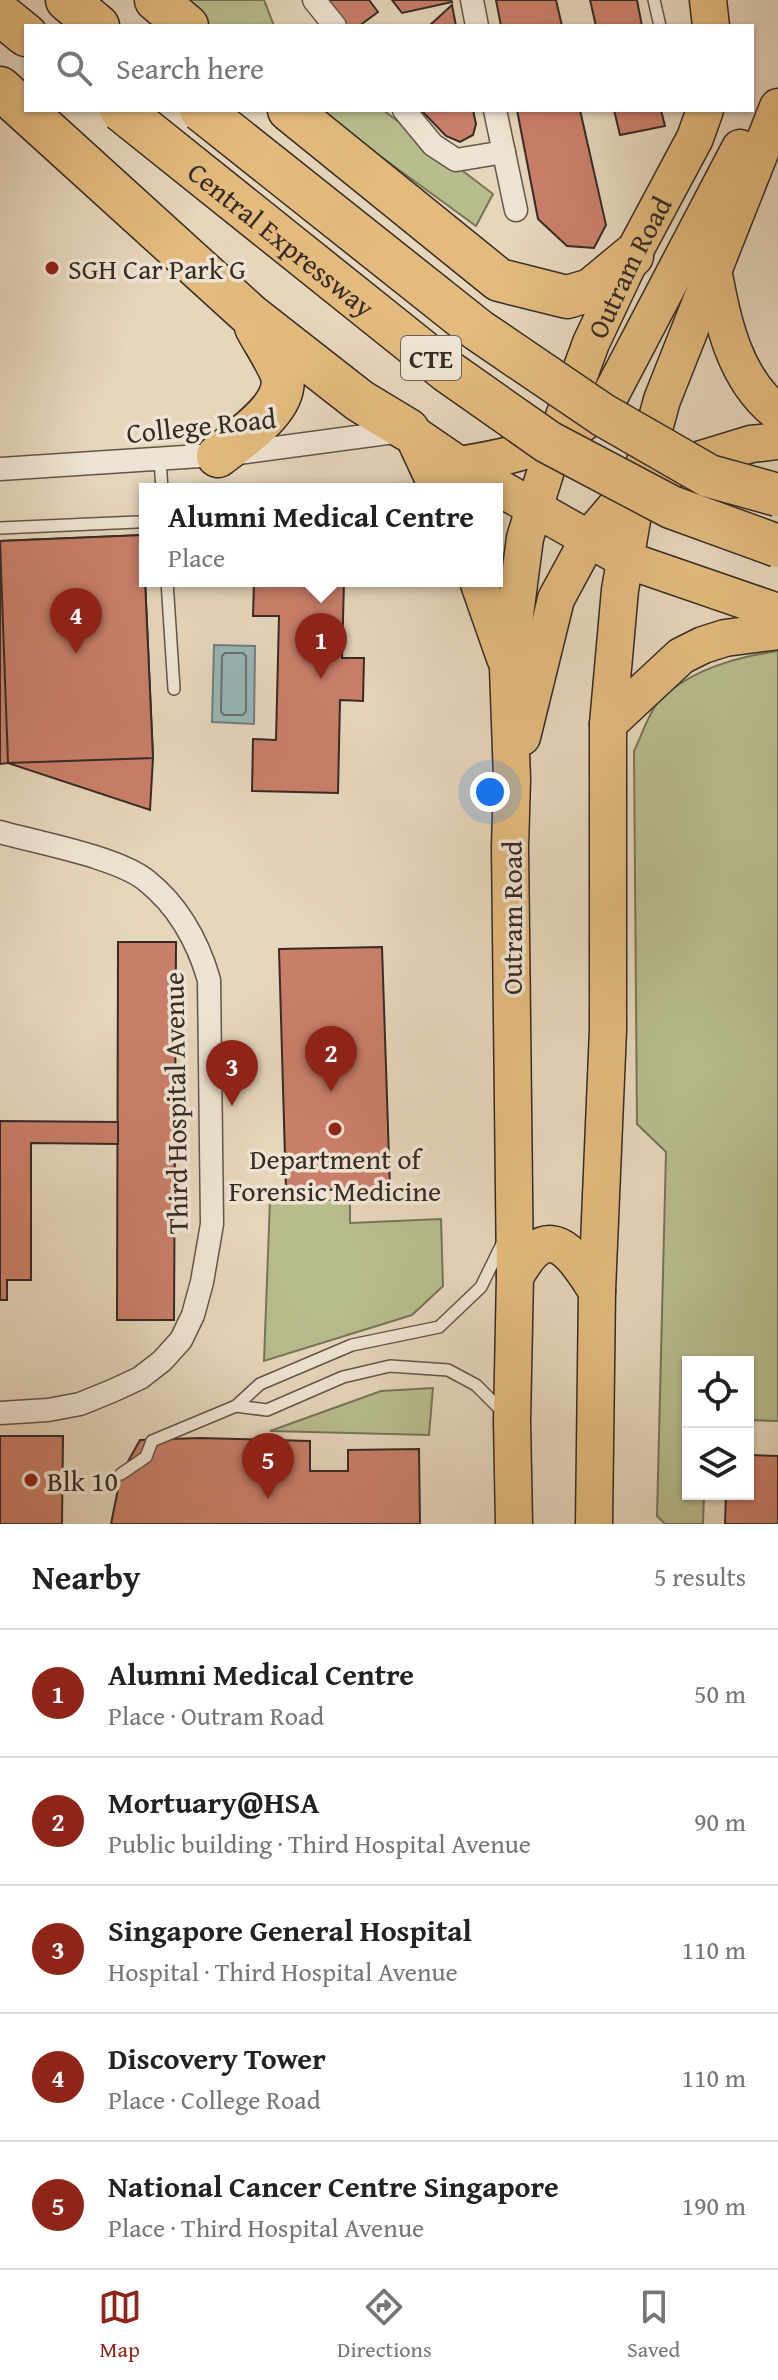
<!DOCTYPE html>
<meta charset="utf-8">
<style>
body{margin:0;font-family:"Gentium Book Plus",serif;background:#f2f2f2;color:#222}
.controls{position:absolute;right:24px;bottom:24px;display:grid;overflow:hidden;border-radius:0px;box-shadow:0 2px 6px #0004}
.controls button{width:72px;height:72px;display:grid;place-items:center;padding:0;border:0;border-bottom:2px solid #e0e0e0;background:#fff;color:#222;font:40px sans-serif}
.you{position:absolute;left:490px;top:792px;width:28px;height:28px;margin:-20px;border:6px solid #fff;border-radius:50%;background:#1a73e8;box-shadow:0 0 0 12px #1a73e833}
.badge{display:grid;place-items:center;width:52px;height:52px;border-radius:50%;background:#8f2418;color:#fff;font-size:26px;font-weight:700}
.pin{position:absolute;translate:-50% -66px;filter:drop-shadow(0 2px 4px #0008)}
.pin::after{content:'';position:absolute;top:42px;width:28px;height:24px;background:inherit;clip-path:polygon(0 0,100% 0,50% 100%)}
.popup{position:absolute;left:139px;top:483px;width:364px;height:104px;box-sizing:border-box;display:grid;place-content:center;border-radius:0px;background:#fff;filter:drop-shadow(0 2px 6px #0005);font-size:26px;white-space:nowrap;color:#767676}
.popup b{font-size:30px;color:#222}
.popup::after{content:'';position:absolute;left:50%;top:100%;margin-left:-16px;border:16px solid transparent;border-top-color:#fff}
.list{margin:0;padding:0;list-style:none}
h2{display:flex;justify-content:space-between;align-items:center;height:104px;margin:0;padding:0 32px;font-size:34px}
h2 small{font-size:26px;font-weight:400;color:#767676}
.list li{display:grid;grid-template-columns:52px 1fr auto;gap:24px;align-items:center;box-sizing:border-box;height:128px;padding:0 32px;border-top:2px solid #e0e0e0}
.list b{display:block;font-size:30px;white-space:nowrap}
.list p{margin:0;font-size:26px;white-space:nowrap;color:#767676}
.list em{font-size:26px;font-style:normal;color:#767676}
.icon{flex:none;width:44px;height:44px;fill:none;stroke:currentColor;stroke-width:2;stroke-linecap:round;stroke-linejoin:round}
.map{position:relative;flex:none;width:778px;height:1524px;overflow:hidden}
.search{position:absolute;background:#fff;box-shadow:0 2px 6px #0004;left:24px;right:24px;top:24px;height:88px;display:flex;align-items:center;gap:20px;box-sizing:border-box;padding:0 28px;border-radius:0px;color:#767676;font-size:30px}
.sheet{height:744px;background:#fff}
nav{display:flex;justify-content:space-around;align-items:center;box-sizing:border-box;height:112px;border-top:2px solid #e0e0e0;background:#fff;font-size:22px;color:#767676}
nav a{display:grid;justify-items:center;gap:4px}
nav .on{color:#8f2418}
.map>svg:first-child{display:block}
</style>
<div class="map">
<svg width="778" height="1524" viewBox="0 0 778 1524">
<rect width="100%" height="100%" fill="#e6d6bc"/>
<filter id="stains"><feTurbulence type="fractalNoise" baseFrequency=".0025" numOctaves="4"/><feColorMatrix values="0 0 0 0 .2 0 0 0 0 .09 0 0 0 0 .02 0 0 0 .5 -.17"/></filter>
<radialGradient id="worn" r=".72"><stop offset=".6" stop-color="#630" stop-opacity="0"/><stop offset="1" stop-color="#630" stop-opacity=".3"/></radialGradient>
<g fill="#b8bd8e" stroke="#777459" stroke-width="2">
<polygon points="168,0 264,0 274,26 203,26"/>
<polygon points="317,110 383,110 493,194 476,226"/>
<path d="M 778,651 L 778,1421 L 748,1420 L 748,1362 L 688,1362 L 688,1494 L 704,1494 L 703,1524 L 665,1524 L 657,1516 L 666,1152 L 637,1124 L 634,751 C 641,737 649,712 659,701 C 689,670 736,657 778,651 Z"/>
<polygon points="270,1200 350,1200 350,1223 441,1219 443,1286 412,1315 264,1361"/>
<polygon points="433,1388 429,1435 270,1431 381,1391"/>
</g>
<polygon fill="#98b7b8" stroke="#717f7d" stroke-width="2" points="214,645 255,646 254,724 212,722"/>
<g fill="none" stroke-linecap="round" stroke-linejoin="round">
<polygon stroke="#67716e" stroke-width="2" points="225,653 243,653 246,656 246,711 243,715 224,715 221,712 222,656"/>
</g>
<g fill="#ca7f6a" stroke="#362b24" stroke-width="2">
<polygon points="324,0 369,0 378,12 359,26 345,26"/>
<polygon points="392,0 451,0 452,2 402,13"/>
<polygon points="496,0 556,0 562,26 501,26"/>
<polygon points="590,0 637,0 642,26 596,26"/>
<polygon points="452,5 456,26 429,26"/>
<polygon points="421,110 473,110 476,124 473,135 460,142 446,136"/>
<polygon points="517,110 580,110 606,225 594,248 567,246 538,219"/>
<polygon points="614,110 661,110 665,126 620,135"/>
<polygon points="143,535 153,758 150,810 8,763 0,764 0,541"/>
<polygon points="143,535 153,758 8,763 0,541"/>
<polygon points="254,581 344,581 342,658 364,658 363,701 340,700 338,793 252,791 253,739 276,740 279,616 253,616"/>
<polygon points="118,942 176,942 174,1320 117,1320"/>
<polygon points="382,947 390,1188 286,1191 279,949"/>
<polygon points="0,1121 118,1122 118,1144 31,1143 31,1280 7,1280 7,1300 0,1300"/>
<polygon points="0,1436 63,1436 62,1524 0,1524"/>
<polygon points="200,1438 310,1441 310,1471 348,1471 348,1450 419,1449 420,1524 111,1524 121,1474 140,1440"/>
<polygon points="748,1455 778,1456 778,1524 725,1524 726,1494 748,1494"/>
</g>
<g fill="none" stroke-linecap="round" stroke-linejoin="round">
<defs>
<g id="service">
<polyline points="654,0 660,26"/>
<polyline points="160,461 162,489"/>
<polyline points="0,528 137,522"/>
<polyline points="167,581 174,689"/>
<polyline points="236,1406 267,1410 343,1377 390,1366 448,1370 476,1385 504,1413"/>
<polyline points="121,1474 146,1457 152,1441 236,1406 260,1384 352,1345 439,1327 481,1287 503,1242"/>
</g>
<g id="minor">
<polyline points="314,0 335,26"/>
<polyline points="472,0 477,26"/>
<polyline points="404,110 433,145 456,160 504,152"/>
<polyline points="495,110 516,210"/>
<polyline points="0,469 231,454 402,431"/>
<path d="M 0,832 C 38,843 118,857 147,881 C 178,906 198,942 209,980 L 212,1224 L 202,1282 L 193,1315 L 181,1340 L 162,1361 L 140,1378 L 112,1391 L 80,1404 L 48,1410 L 0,1413"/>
</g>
<g id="primary">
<polyline points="708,0 711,26"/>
<path d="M 713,270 C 723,322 734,379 778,413"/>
<polyline points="408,430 459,465 624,559 778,612"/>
<polyline points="412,433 438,489"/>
<path d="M 459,465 C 503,458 547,449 583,423 C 593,416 602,405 610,396 L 740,148"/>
<polyline points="478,581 505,658"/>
<polyline points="608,724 681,656 703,645 725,638 778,631"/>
<polyline points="522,737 556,599 589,538 618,504 679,466 751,444 778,441"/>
<path d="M 515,1276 C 521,1268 527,1256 535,1250 C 562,1228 584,1273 597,1291"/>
<path id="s1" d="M 514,1524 L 512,1421 L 515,1276 L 510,847 L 512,779 L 508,668 L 525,538 L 556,438 L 591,343 L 632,256 L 695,138 L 705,110"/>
<polyline points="594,1524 597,1291 608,1030 608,724 620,590 637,491 662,400 778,107"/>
</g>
<g id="motorway">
<polyline points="67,0 98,26"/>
<polyline points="156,0 187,26"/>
<polyline points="0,14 26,35"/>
<polyline points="0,88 250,315 360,401 408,430"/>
<polyline points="289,110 499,280 567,297 591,290 632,256"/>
<path d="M 218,456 C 239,439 289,408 282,376 C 279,364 262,339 256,327"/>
</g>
</defs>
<use href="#service" stroke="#62564a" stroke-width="14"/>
<use href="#minor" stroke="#62564a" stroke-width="25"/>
<use href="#primary" stroke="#362b24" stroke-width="39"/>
<use href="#motorway" stroke="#362b24" stroke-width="45"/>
<use href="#service" stroke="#efe4d3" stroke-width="11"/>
<use href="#minor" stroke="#efe4d3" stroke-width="22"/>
<use href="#primary" stroke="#e3bb7e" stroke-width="36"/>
<use href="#motorway" stroke="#e3bb7e" stroke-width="42"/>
<defs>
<g id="motorway-bridge">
<path id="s2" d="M 121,110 L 447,371 L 548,442 L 671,507 L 778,546"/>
<polyline points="201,110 478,330 603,415 709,476 778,495"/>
</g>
</defs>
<use href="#motorway-bridge" stroke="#362b24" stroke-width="45" stroke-linecap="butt"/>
<use href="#motorway-bridge" stroke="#e3bb7e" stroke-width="42"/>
</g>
<g fill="#8f2418" stroke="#efe4d3" stroke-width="3">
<circle cx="52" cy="268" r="8"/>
<circle cx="335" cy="1129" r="8"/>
<circle cx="31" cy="1480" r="8"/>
</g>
<g text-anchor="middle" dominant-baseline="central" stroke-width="7" stroke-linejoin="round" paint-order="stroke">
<rect fill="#efe4d3" stroke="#6e6258" stroke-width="2" x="401" y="336" width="60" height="44" rx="6"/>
<g font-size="26" font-weight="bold" fill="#362b24">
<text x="431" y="358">CTE</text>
</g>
<g font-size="28" fill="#362b24" stroke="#efe4d3">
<text stroke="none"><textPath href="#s2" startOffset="206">Central Expressway</textPath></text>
<text stroke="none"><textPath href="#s1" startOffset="1278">Outram Road</textPath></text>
<text transform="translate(201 425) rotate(-6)">College Road</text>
<text transform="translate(511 918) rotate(-90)">Outram Road</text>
<text transform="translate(175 1103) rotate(-91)">Third Hospital Avenue</text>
</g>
<g font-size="28" fill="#362b24" stroke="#efe4d3" text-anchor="start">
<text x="68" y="268">SGH Car Park G</text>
<text x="335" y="1158" text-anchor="middle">Department of<tspan x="335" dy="32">Forensic Medicine</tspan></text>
<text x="47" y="1480">Blk 10</text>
</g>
</g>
<rect width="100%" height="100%" filter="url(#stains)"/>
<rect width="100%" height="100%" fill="url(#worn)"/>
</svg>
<div class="controls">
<button><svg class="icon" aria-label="locate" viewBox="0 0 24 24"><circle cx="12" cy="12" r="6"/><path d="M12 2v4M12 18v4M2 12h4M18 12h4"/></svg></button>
<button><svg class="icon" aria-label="layers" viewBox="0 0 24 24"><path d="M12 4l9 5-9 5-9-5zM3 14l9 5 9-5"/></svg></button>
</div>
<div class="you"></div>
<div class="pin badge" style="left:321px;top:679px">1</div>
<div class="popup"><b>Alumni Medical Centre</b>Place</div>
<div class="pin badge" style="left:331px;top:1092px">2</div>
<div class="pin badge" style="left:232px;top:1106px">3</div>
<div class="pin badge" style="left:76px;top:654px">4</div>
<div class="pin badge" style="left:268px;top:1499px">5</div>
<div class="search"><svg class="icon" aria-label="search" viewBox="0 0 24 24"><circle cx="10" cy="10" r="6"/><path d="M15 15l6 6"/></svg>Search here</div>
</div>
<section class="sheet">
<h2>Nearby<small>5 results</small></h2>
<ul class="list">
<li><span class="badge">1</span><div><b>Alumni Medical Centre</b><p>Place · Outram Road</p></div><em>50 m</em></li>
<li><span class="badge">2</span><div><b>Mortuary@HSA</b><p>Public building · Third Hospital Avenue</p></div><em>90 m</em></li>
<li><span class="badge">3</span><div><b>Singapore General Hospital</b><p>Hospital · Third Hospital Avenue</p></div><em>110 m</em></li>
<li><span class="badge">4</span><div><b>Discovery Tower</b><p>Place · College Road</p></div><em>110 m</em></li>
<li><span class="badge">5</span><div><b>National Cancer Centre Singapore</b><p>Place · Third Hospital Avenue</p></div><em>190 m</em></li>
</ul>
</section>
<nav>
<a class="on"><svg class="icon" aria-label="map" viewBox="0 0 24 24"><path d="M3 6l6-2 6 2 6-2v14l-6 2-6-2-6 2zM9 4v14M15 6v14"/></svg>Map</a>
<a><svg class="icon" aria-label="directions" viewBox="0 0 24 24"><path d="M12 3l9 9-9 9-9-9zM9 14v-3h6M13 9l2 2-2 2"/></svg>Directions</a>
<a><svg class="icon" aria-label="saved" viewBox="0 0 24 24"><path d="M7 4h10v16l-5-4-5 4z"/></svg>Saved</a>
</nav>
